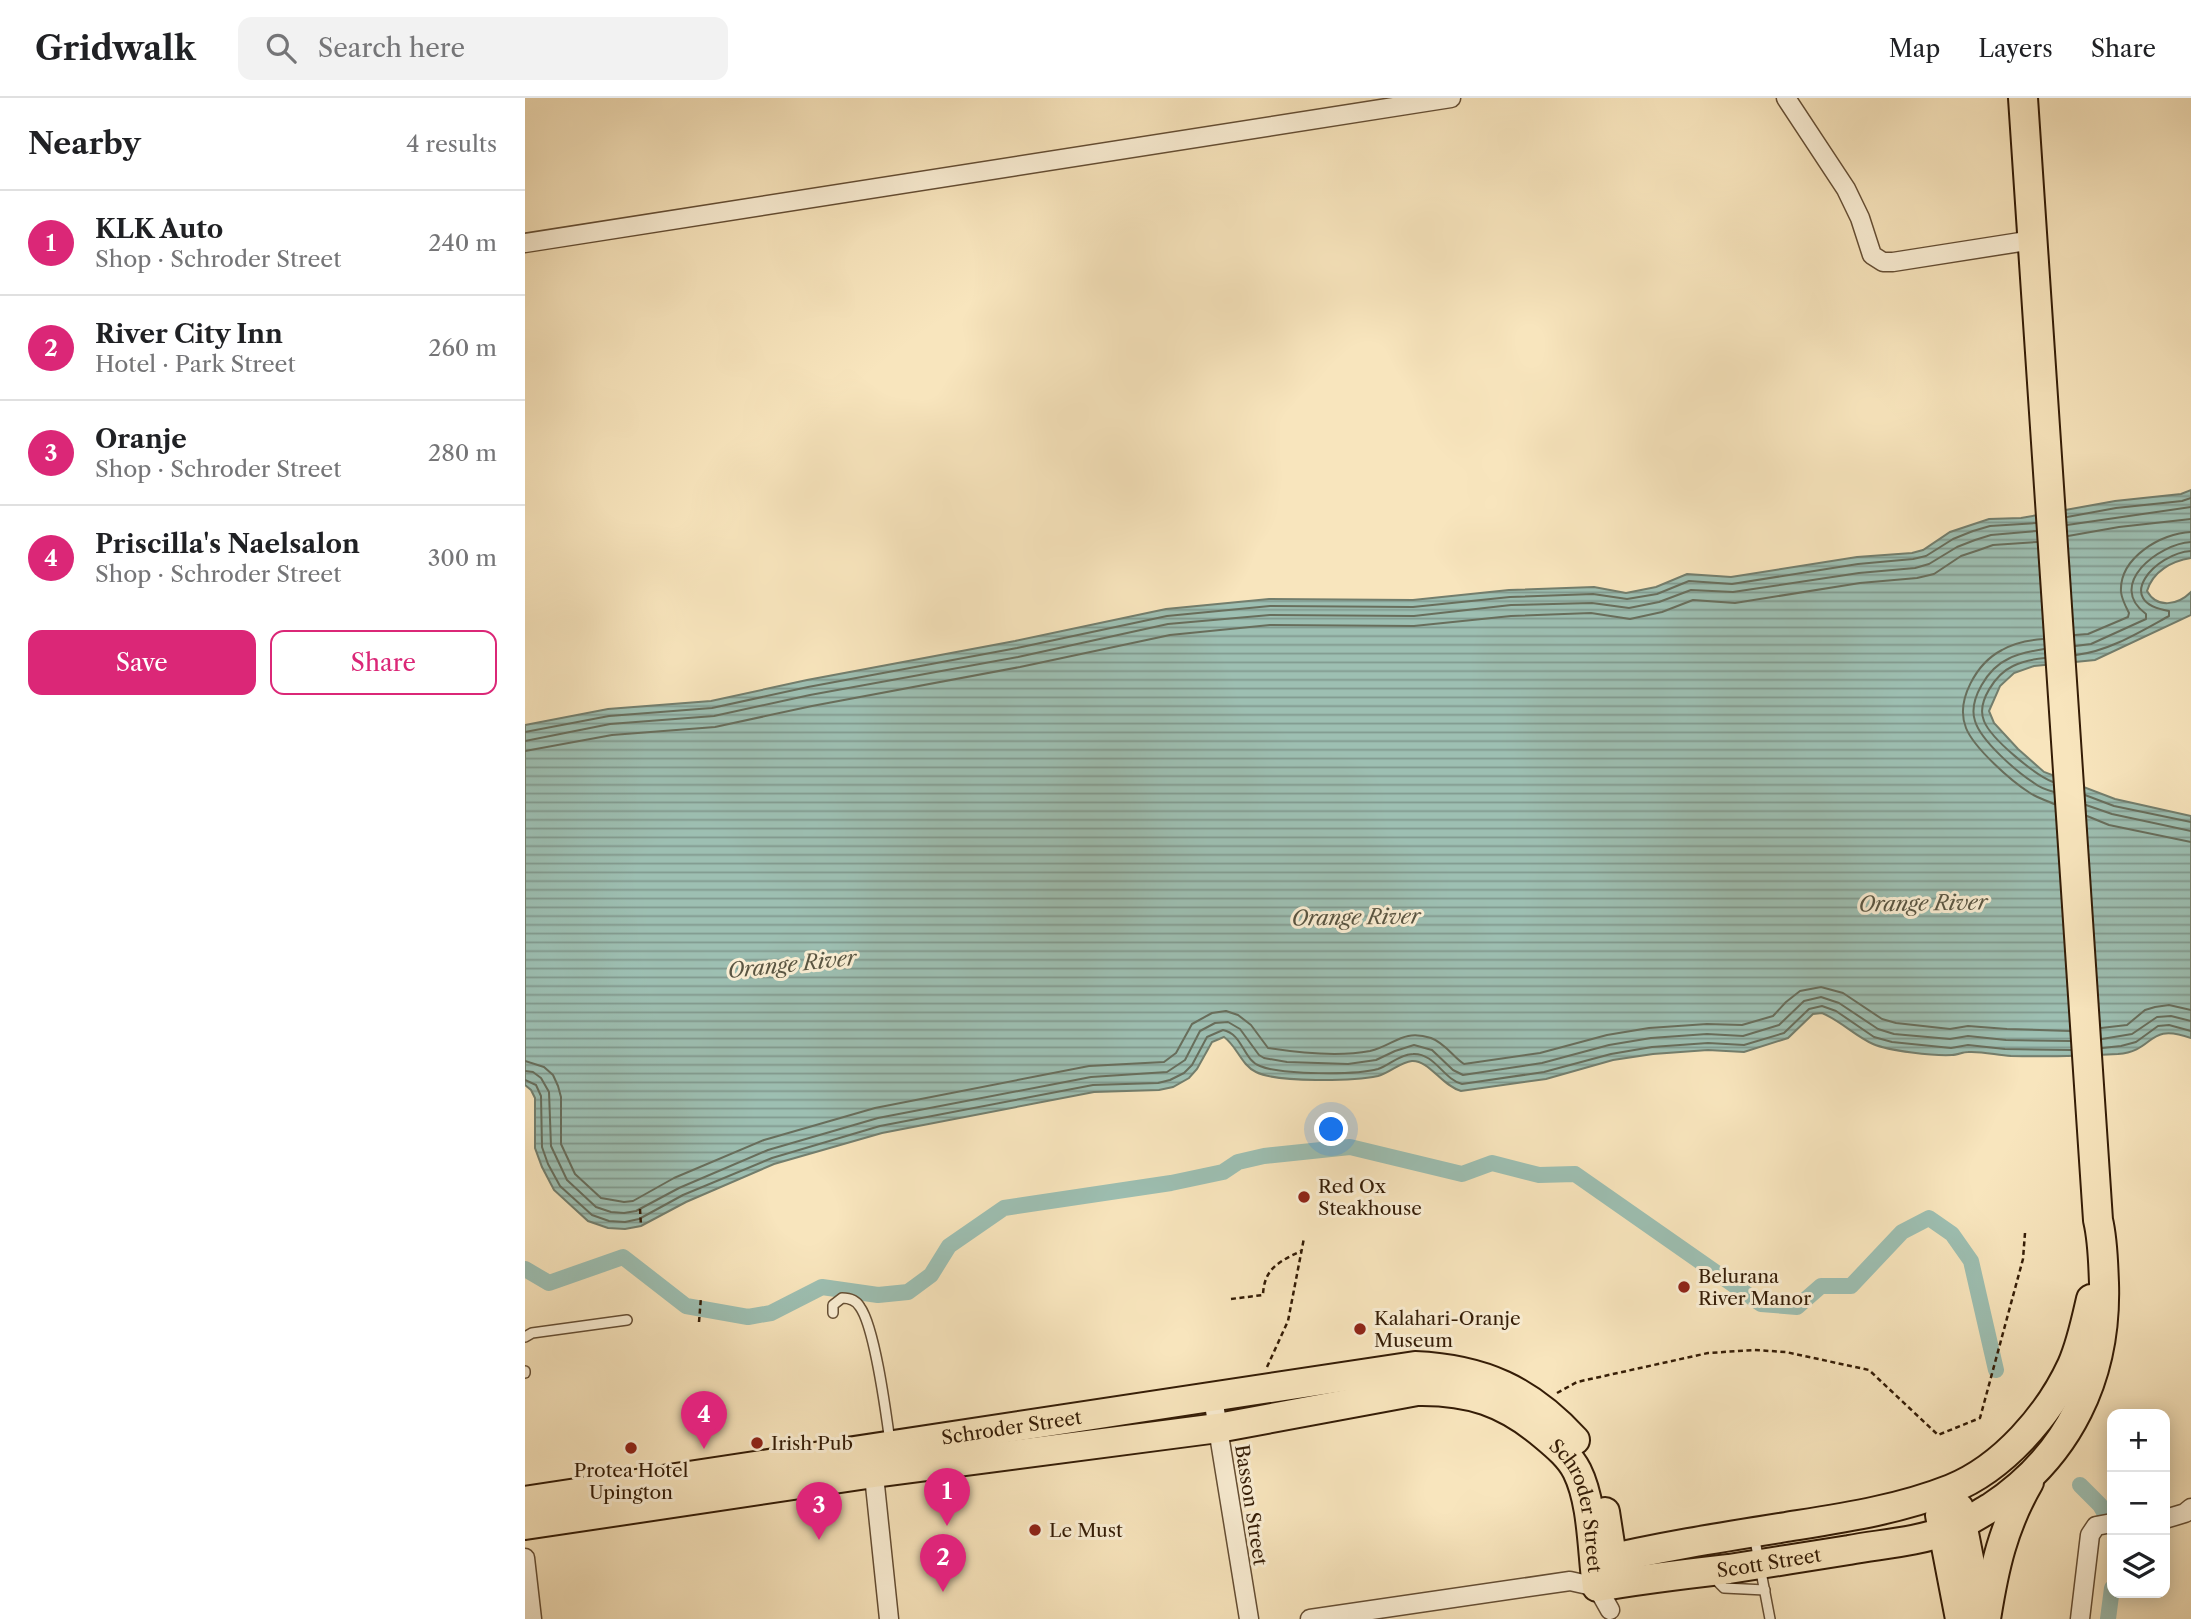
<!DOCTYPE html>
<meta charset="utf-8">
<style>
body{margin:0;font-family:"Libre Caslon Text",serif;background:#f2f2f2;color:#202124}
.controls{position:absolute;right:21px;bottom:21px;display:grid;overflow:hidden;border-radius:14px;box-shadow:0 4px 18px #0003}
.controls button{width:63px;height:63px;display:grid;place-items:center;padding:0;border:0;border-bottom:2px solid #e0e0e0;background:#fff;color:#202124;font:35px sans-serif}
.you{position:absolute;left:807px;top:1032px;width:24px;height:24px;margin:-18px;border:5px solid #fff;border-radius:50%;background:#1a73e8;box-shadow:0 0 0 10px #1a73e833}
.badge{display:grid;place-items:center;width:46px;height:46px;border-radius:50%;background:#db2777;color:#fff;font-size:23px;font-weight:700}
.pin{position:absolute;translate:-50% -58px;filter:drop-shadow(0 2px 4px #0008)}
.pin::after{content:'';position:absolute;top:37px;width:24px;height:21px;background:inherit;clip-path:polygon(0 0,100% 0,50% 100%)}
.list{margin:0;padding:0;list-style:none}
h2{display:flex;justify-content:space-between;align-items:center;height:91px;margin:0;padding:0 28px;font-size:30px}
h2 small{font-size:23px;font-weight:400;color:#757577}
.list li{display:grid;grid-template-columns:46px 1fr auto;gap:21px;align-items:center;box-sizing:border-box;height:105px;padding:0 28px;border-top:2px solid #e0e0e0}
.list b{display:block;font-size:26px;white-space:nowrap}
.list p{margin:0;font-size:23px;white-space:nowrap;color:#757577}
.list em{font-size:23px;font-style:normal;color:#757577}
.actions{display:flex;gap:14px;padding:21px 28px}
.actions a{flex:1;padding:16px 0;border:2px solid #db2777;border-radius:14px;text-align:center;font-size:24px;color:#db2777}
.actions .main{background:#db2777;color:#fff}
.icon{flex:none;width:38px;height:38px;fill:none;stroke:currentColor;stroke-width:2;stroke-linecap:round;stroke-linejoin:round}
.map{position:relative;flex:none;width:1666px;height:1521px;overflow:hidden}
header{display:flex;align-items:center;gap:42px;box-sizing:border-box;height:98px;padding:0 35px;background:#fff;border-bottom:2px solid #e0e0e0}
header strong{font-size:33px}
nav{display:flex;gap:38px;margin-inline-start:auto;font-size:24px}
.search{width:490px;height:63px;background:#f2f2f2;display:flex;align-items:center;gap:18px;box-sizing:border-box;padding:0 24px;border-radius:14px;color:#757577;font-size:26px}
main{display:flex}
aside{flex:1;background:#fff}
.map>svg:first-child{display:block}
</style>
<header>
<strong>Gridwalk</strong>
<div class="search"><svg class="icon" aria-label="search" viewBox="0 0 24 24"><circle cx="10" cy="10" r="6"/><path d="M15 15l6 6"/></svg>Search here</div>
<nav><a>Map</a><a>Layers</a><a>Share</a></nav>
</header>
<main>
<aside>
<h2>Nearby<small>4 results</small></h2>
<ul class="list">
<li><span class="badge">1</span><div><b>KLK Auto</b><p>Shop · Schroder Street</p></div><em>240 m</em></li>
<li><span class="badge">2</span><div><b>River City Inn</b><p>Hotel · Park Street</p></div><em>260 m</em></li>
<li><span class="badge">3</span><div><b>Oranje</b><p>Shop · Schroder Street</p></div><em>280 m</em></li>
<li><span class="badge">4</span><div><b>Priscilla's Naelsalon</b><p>Shop · Schroder Street</p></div><em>300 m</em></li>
</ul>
<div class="actions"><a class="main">Save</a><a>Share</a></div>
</aside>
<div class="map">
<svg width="1666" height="1521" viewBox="0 0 1666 1521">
<defs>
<pattern id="water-rules" width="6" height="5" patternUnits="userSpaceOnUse" patternTransform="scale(1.75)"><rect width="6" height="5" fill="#9dbfb2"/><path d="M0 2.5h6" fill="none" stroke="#819a8f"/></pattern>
</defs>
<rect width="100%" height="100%" fill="#f8e5bd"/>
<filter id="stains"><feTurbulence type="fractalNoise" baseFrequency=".00286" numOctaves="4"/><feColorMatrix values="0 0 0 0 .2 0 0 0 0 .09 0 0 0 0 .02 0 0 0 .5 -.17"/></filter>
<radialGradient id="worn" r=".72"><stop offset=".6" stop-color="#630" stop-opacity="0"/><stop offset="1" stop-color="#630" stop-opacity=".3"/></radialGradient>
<path fill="url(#water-rules)" stroke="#737e6d" stroke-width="2" d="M 1666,392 L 1666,460 C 1647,463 1628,473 1622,493 C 1632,511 1653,507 1666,494 L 1666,517 L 1570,562 L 1509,568 L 1489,575 L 1475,588 L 1464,613 L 1469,625 L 1493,651 L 1519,674 L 1590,701 L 1666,718 L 1666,940 C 1621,924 1631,953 1593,956 C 1557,958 1522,959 1486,958 C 1471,957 1457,953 1443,954 C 1438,954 1432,957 1427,957 C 1409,958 1364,953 1348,946 C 1330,938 1316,923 1297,915 L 1288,916 L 1263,940 L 1219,954 L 1183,952 L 1128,956 L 1088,962 L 1021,981 L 936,993 C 917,988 904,962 887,963 C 875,964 865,975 853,978 C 829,983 753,985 731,974 C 716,967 712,948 699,939 L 687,944 L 672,971 L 664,980 L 648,989 L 634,992 L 569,994 L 357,1035 L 249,1066 L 161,1104 L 116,1128 L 100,1131 L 83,1130 L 63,1123 L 29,1092 L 17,1069 L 10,1050 L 10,1000 L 6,992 L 0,987 L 0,627 L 83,611 L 186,603 L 282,582 L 490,543 L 641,511 L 744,501 L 888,502 L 984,492 L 1069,489 L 1101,495 L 1131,489 L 1162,476 L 1206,479 L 1332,459 L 1387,455 L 1398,452 L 1425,434 L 1464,421 L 1496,420 L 1590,403 L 1656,396 Z"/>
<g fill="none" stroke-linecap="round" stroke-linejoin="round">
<g stroke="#686e5c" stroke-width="2">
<polyline points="1542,419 1591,410 1657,403 1666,400"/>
<polyline points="1542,427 1666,409"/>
<polyline points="1543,438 1594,429 1666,421"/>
<path d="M 1550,537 L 1563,536 L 1603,519 L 1604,515 C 1601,509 1597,502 1596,494 C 1594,460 1636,435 1666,434"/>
<path d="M 1518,541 C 1504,542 1489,545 1477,552 C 1452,565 1430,602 1441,630 C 1449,650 1486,683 1505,695 C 1512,700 1521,702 1529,706"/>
<path d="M 1550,548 L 1566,546 L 1621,521 L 1621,516 C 1581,487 1633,446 1666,444"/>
<path d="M 1519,551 C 1507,553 1494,555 1483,561 C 1463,570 1443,602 1450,623 C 1456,643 1492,674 1509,685 C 1515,690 1522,692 1529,694"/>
<path d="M 1551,557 C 1584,553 1615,534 1644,518 L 1644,513 C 1586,504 1631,455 1666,453"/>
<path d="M 1520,560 C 1509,561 1498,563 1488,568 C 1471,576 1451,604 1459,623 C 1466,641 1510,677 1528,684"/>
<polyline points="0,634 84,618 187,610 283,589 492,550 642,518 745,508 888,509 985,499 1068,496 1102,501 1132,496 1164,483 1207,486 1333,466 1388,461 1401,458 1428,441 1448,433 1465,428 1511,425"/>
<polyline points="0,643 85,626 189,618 285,597 493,559 643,526 745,517 889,518 986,507 1067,505 1104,510 1134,504 1166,492 1208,494 1334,475 1390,470 1404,466 1432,449 1450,442 1466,437 1511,433"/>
<polyline points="0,653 87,637 190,629 287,608 495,569 645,537 745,527 889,528 986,518 1066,515 1105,521 1137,514 1168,502 1210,505 1335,485 1392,480 1409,476 1436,458 1454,452 1468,447 1512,444"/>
<polyline points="1560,697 1589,708 1666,724"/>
<polyline points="1561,707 1587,716 1666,733"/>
<polyline points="1562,718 1584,727 1666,744"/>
<polyline points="1576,930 1602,927 1620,912 1630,909 1644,907 1666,912"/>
<polyline points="1577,941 1607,936 1632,919 1646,918 1666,923"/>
<polyline points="1577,950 1596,948 1611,944 1633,928 1644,927 1666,933"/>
<path d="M 0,963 L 19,969 L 28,977 L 33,988 L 36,999 L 36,1046 L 50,1076 L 76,1100 L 99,1104 L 108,1103 L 149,1080 L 239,1042 L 350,1010 L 564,968 L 639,964 L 651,955 L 667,926 L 687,915 L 701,913 L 713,917 L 726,927 L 743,950 C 775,955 813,959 845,953 C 870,947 877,931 906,940 C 920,945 928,959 939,966 L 1015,955 L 1082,937 L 1124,930 L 1182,926 L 1217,927 L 1248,918 L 1261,904 L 1275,893 L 1296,889 L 1318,895 L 1357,921 L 1371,925 L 1425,931 L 1443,928 L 1482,931 L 1545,933"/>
<polyline points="0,973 8,974 16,980 24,994 26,1048 42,1082 71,1109 86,1114 99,1115 111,1113 154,1090 243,1052 353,1020 566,979 642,974 660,962 675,933 690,925 703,924 715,931 734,957 739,960 762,964 823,966 851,962 870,953 889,947 907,952 928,972 938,977 1017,965 1084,947 1126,940 1182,936 1218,938 1254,927 1279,903 1296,899 1314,905 1353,931 1369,936 1425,941 1443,938 1481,942 1545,943"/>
<path d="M 0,982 L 11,987 L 16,998 L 17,1049 L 23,1066 L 35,1088 L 67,1117 L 84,1123 L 100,1124 L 114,1121 L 158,1097 L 247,1060 L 355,1028 L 568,987 L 633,985 L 645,982 L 659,975 L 667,967 L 682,939 L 698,932 C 718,936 718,962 735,968 C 756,977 832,977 853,971 C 865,967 875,956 888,956 C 910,955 918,981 937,986 L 1019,974 L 1086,956 L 1127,949 L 1183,945 L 1219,947 L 1259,935 L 1284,911 L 1297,908 L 1311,913 L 1349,939 L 1367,944 L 1426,950 L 1443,947 L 1480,951 L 1546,952"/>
</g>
<g stroke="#9dbfb2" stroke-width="16">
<polyline points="0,1171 24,1185 98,1159 161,1208 223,1219 246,1215 297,1189 353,1197 383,1194 406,1177 424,1148 479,1110 646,1085 698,1074 713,1064 739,1058 825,1049 937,1076 967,1065 1014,1077 1050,1076 1236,1206 1272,1209 1296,1188 1326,1188 1377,1134 1404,1120 1427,1136 1446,1163 1471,1272"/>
<polyline points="1555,1387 1575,1407 1587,1428"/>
<polyline points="1583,1521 1587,1490"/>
</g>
<defs>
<g id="service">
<path d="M 308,1215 L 308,1207 L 317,1200 C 325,1200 331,1202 335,1209 C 350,1230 361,1315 365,1344"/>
<polyline points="0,1239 7,1235 102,1222"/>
<polyline points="0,1273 0,1275"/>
<polyline points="1229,1437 1245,1521"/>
<polyline points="1192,1476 1194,1485 1199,1490 1240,1492"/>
</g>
<g id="minor">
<polyline points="1261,0 1321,91 1335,120 1347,157 1358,164 1368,164 1508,142"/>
<polyline points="0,145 926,0"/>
<polyline points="688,1300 724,1521"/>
<polyline points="348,1368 364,1521"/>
<polyline points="1640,1421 1660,1415 1666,1410"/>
<polyline points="0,1460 7,1521"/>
<polyline points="785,1521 1045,1483 1072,1489 1085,1512"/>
<polyline points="1555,1521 1565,1437 1571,1428 1587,1425"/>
</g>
<g id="trunk">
<path id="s1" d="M 0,1403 L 890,1268 C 958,1271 1004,1292 1050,1342"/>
<polyline points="1434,1410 1454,1511"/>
<polyline points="1080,1414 1091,1485"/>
<polyline points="1415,1417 1435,1521"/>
<path id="s2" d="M 0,1427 L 349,1375 L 693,1330 L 892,1293 C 944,1292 980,1304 1020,1338 C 1032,1348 1045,1359 1052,1373 C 1068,1405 1067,1454 1072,1489 C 1116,1481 1160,1476 1204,1471 C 1244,1465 1284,1458 1324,1452 C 1357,1446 1392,1444 1423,1432 C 1438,1427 1451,1418 1465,1410 C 1544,1358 1582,1278 1579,1185 C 1578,1163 1578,1143 1573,1122 L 1498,0"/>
<path d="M 1072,1464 C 1134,1449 1198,1439 1261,1429 C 1317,1420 1373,1412 1426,1391 C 1478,1370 1524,1317 1547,1267 C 1556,1247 1561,1223 1566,1201"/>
<path d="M 1461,1521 C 1469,1470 1478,1429 1504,1384"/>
</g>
</defs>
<use href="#service" stroke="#654e34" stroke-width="12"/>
<use href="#minor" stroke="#654e34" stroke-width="21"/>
<use href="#trunk" stroke="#341c06" stroke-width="32"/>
<g stroke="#341c06" stroke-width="2.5" stroke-dasharray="5 3.5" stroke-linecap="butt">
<polyline points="115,1111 116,1128"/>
<path d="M 706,1201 L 738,1197 C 739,1171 753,1164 776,1153"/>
<polyline points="174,1224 176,1199"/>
<polyline points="742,1269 763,1223 779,1140"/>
<polyline points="1032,1295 1052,1284 1183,1255 1229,1252 1261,1254 1344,1272 1413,1337 1455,1320 1498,1161 1500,1135"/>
</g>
<use href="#service" stroke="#faeed4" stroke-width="9"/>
<use href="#minor" stroke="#faeed4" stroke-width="18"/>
<use href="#trunk" stroke="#f8e5bd" stroke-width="28"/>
</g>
<g fill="#8f2418" stroke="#faeed4" stroke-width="2.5">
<circle cx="779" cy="1099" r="7"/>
<circle cx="1159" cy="1189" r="7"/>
<circle cx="835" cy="1231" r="7"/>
<circle cx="232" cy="1345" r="7"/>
<circle cx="106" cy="1350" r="7"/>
<circle cx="510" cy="1432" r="7"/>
</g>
<g text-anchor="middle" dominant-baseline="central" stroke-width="6" stroke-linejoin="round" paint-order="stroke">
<g font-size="19" fill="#341c06" stroke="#faeed4" text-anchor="start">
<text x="793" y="1088">Red Ox<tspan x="793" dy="22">Steakhouse</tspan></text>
<text x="1173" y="1178">Belurana<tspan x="1173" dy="22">River Manor</tspan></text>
<text x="849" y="1220">Kalahari-Oranje<tspan x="849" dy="22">Museum</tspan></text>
<text x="246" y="1345">Irish Pub</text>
<text x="106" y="1372" text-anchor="middle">Protea Hotel<tspan x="106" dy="22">Upington</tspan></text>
<text x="524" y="1432">Le Must</text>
</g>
<g font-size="19" fill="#341c06" stroke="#faeed4">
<text stroke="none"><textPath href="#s1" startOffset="492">Schroder Street</textPath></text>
<text transform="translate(726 1407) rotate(81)">Basson Street</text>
<text stroke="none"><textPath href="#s2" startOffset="1122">Schroder Street</textPath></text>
<text stroke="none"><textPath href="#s2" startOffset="1381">Scott Street</textPath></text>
</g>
<g font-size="21" font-style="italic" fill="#595542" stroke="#faeed4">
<text transform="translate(1398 805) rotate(-1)">Orange River</text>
<text transform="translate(831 819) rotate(-1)">Orange River</text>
<text transform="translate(267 866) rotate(-6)">Orange River</text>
</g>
</g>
<rect width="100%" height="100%" filter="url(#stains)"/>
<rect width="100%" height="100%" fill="url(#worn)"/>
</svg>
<div class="controls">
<button>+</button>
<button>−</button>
<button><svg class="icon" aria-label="layers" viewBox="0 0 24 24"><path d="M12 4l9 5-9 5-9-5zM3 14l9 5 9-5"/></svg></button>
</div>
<div class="you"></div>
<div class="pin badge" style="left:422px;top:1428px">1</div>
<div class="pin badge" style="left:418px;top:1494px">2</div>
<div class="pin badge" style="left:294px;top:1442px">3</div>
<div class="pin badge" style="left:179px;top:1351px">4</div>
</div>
</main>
